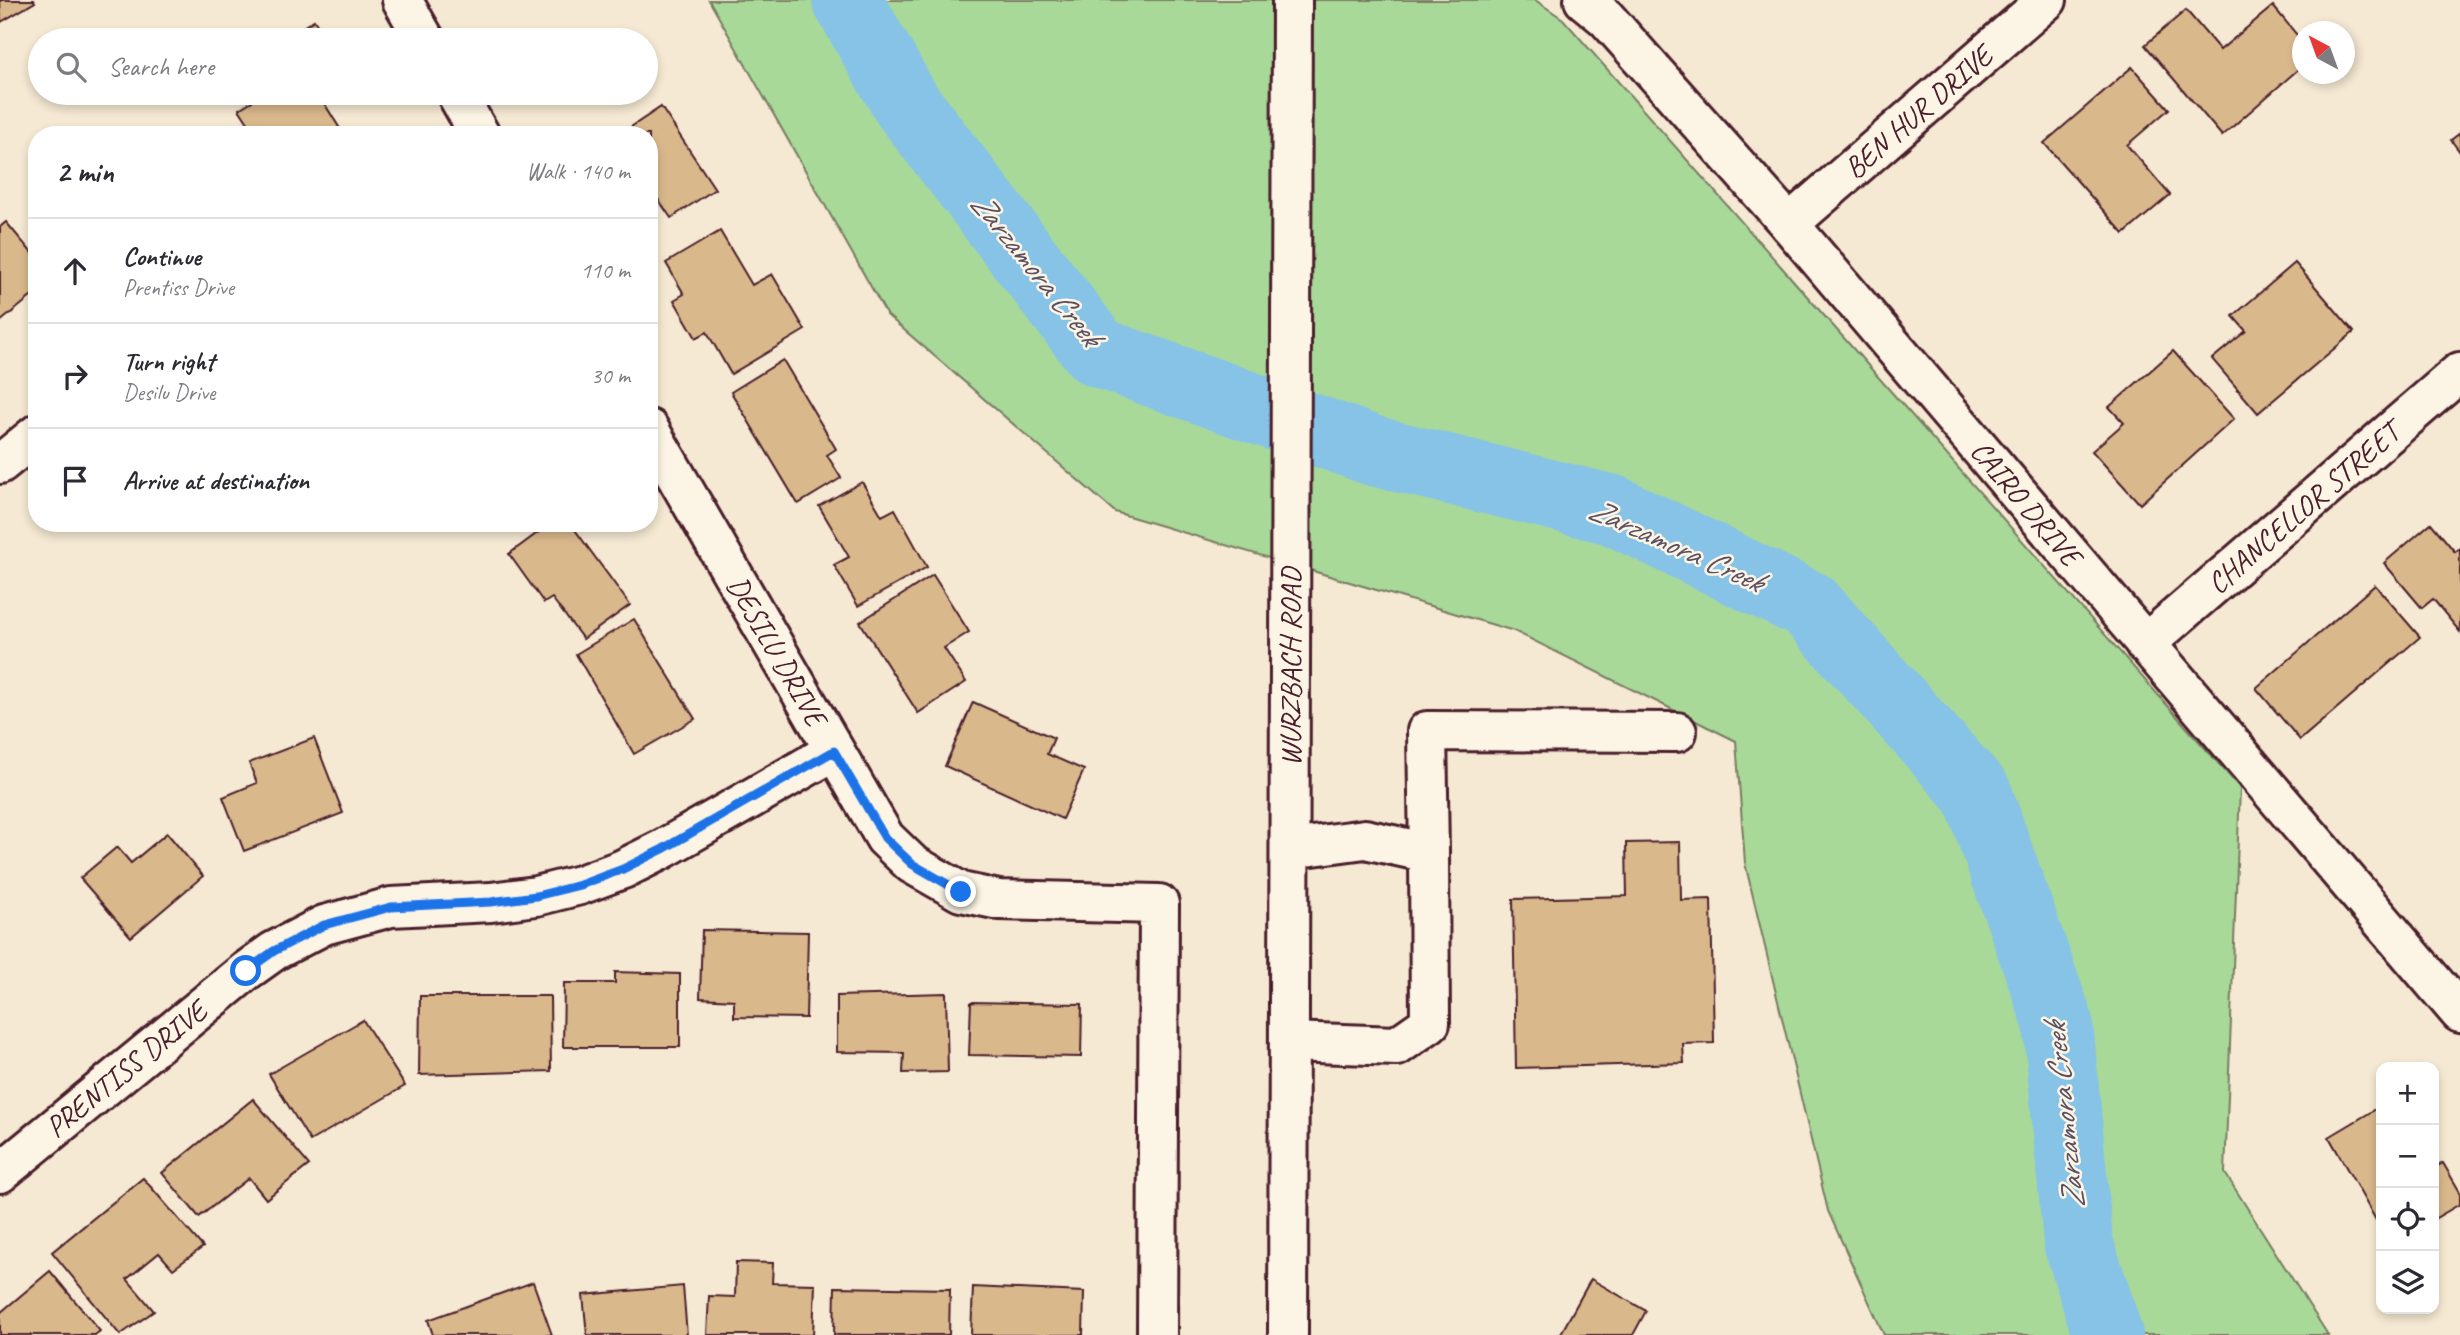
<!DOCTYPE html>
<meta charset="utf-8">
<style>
body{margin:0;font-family:Caveat,sans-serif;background:#f2f2f3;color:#2b2b33}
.controls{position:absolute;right:21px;bottom:21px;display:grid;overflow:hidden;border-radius:14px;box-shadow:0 4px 10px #0003}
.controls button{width:63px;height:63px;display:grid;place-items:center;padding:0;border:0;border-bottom:2px solid #e1e1e2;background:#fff;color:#2b2b33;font:35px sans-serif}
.compass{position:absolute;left:2292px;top:21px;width:63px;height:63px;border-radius:50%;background:#fff;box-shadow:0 4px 10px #0003;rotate:319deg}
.stop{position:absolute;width:21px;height:21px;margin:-16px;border:5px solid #1a73e8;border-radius:50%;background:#fff}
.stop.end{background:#1a73e8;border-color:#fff;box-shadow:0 2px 7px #0008}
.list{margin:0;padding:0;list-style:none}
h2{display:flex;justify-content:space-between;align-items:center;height:91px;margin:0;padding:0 28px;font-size:30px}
h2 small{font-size:23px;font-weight:400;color:#7c7c81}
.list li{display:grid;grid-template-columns:46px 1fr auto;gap:21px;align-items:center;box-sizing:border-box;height:105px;padding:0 28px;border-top:2px solid #e1e1e2}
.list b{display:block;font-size:26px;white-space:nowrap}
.list p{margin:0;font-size:23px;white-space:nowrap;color:#7c7c81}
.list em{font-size:23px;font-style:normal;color:#7c7c81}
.icon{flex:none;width:38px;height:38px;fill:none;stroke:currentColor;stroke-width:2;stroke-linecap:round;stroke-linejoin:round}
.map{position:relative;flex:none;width:2460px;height:1335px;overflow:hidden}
.search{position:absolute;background:#fff;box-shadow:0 4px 10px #0003;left:28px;top:28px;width:630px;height:77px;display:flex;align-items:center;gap:18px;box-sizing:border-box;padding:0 24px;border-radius:38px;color:#7c7c81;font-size:26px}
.panel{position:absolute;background:#fff;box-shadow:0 4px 10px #0003;left:28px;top:126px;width:630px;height:406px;border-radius:28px}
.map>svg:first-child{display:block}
</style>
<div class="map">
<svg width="2460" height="1335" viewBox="0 0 2460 1335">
<rect width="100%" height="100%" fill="#f5e9d3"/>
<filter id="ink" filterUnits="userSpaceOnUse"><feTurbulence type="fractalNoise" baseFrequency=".0143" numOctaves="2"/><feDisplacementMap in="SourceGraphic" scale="14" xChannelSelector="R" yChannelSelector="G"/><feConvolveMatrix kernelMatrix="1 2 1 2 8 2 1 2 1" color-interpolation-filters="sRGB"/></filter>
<g filter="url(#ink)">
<polygon fill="#a8d999" stroke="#797c62" stroke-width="2" points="709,0 1535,0 1563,19 2240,788 2225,1173 2328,1335 1884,1335 1828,1211 1745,863 1736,741 1514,631 1115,512 887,315"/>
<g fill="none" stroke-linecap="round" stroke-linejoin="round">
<polyline stroke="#86c3e6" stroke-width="70" points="847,0 907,105 1097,352 1374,451 1613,510 1810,606 1977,793 2058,1022 2078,1242 2108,1335"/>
</g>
<g fill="#d9b88c" stroke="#4a1f2b" stroke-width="2">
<polygon points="0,0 34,0 35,2 1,22"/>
<polygon points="2273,6 2302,41 2302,66 2222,136 2145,45 2186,10 2220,50"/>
<polygon points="314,20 327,40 283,40"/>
<polygon points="2132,67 2169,109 2127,145 2170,195 2124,234 2044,143"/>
<polygon points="246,93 328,93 321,98 342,132 337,135 256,135 239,109 252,101"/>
<polygon points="661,107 715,189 671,218 649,186 649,135 619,135"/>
<polygon points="2460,133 2460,152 2451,140"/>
<polygon points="6,222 37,259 37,292 0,322 0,227"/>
<polygon points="720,231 752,285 772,274 805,330 731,374 707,332 696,338 674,300 684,294 666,263"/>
<polygon points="2295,263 2354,332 2258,413 2212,359 2246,331 2233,316"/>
<polygon points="2173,351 2234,419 2140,504 2092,451 2124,423 2109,407"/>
<polygon points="783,360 836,449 827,455 841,478 798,504 731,392"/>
<polygon points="862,482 882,516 895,509 927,567 858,606 834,565 849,557 819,506"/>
<polygon points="551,523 570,523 630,605 583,639 552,598 544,603 509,554"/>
<polygon points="2431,523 2455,552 2460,548 2460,632 2433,599 2422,608 2384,563"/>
<polygon points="933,575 969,632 944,648 966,682 918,713 860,622"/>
<polygon points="2375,585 2420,637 2300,740 2256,688"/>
<polygon points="634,619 695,719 634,754 576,654"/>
<polygon points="973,702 1054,738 1047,754 1084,770 1062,819 945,766"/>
<polygon points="314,738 343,813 244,851 223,797 257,783 249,763"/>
<polygon points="167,833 203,876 131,937 80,878 117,847 131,863"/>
<polygon points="1680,842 1681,900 1711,899 1714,1043 1683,1044 1684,1063 1516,1068 1513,899 1627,896 1626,843"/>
<polygon points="702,930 808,932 806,1018 734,1017 734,1000 700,998"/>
<polygon points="615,972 680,974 680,1047 563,1047 564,983 615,983"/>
<polygon points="946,993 948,1072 903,1073 904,1053 837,1052 837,996"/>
<polygon points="420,996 550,996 551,1071 419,1075"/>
<polygon points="971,1002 1082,1004 1081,1057 969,1055"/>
<polygon points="363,1020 405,1086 310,1141 269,1074"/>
<polygon points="253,1099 309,1165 266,1199 249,1178 199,1217 162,1173"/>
<polygon points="2381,1106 2381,1229 2329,1137"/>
<polygon points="2443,1163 2460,1192 2460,1204 2434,1219 2434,1168"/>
<polygon points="143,1178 203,1247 173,1269 159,1253 127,1279 154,1311 120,1335 52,1252"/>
<polygon points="736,1262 773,1263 772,1283 815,1284 813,1335 707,1335 709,1296 735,1297"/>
<polygon points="50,1271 100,1331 95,1335 0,1335 0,1313"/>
<polygon points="1591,1279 1646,1311 1633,1335 1560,1335"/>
<polygon points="533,1282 552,1335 433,1335 428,1320"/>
<polygon points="683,1286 687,1335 587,1335 583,1295"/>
<polygon points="835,1287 950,1289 949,1335 834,1335"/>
<polygon points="973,1287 1084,1292 1083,1335 971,1335"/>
</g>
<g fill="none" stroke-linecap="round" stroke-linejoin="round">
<defs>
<g id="minor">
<polyline points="402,0 425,40"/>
<polyline points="1584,0 1606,18 1789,224 2460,1013"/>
<polyline points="456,93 480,135"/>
<polyline points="1789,224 2047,0"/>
<polyline points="649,429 885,838 912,864 961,892 999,900 1159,904 1157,1335"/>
<polyline points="0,464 37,434"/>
<polyline points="2145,644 2460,372"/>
<polyline points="1429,853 1427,731 1677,732"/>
<polyline points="1289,1042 1397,1046 1430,1023 1429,853 1365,839 1290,849"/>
<polyline points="0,1173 246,971 274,951 324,925 391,907 491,902 536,896 580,885 623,869 663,849 834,751"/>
</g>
<polyline id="major" points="1288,1335 1292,0"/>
</defs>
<use href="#minor" stroke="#4a1f2b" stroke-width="44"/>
<use href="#major" stroke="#4a1f2b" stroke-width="44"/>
<use href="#minor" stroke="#fcf5e5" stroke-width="38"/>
<use href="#major" stroke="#fcf5e5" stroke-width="38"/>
</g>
</g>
<g fill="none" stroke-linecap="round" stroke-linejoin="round" filter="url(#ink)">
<polyline stroke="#1a73e8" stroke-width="9" points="246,971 274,951 324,925 391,907 491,902 536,896 580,885 623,869 663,849 834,751 885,838 912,864 961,892"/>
</g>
<g text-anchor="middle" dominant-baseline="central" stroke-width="5" stroke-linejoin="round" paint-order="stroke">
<g font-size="30" fill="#4a1f2b" stroke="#fcf5e5">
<text transform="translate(1918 112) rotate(-41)">BEN HUR DRIVE</text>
<text transform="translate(2026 503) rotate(50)">CAIRO DRIVE</text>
<text transform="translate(2303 508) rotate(-41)">CHANCELLOR STREET</text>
<text transform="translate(777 651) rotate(60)">DESILU DRIVE</text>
<text transform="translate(1290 667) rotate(-90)">WURZBACH ROAD</text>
<text transform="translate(126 1069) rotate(-39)">PRENTISS DRIVE</text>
</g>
<g font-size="32" font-style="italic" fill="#5c5063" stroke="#fcf5e5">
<text transform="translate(1036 269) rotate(51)">Zarzamora Creek</text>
<text transform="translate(1676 545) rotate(24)">Zarzamora Creek</text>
<text transform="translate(2064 1116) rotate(-96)">Zarzamora Creek</text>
</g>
</g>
</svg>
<div class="controls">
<button>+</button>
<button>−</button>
<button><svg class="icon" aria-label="locate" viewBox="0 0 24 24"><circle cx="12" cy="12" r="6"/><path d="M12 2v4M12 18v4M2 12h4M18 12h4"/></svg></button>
<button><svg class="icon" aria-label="layers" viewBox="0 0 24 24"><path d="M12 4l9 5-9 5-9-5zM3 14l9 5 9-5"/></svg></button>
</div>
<svg class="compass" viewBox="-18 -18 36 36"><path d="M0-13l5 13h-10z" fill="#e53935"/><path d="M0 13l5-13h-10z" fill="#7c7c81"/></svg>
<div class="stop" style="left:246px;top:971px"></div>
<div class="stop end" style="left:961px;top:892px"></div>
<div class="search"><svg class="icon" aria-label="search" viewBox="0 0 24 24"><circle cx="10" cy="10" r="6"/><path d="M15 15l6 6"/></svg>Search here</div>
<section class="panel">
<h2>2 min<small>Walk · 140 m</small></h2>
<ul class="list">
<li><svg class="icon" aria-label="ahead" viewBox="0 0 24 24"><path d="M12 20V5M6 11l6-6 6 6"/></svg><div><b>Continue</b><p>Prentiss Drive</p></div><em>110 m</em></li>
<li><svg class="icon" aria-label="right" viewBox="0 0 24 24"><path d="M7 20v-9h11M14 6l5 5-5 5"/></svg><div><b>Turn right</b><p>Desilu Drive</p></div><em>30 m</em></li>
<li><svg class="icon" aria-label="arrive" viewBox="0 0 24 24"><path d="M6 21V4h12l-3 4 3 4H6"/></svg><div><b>Arrive at destination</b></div></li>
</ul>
</section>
</div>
